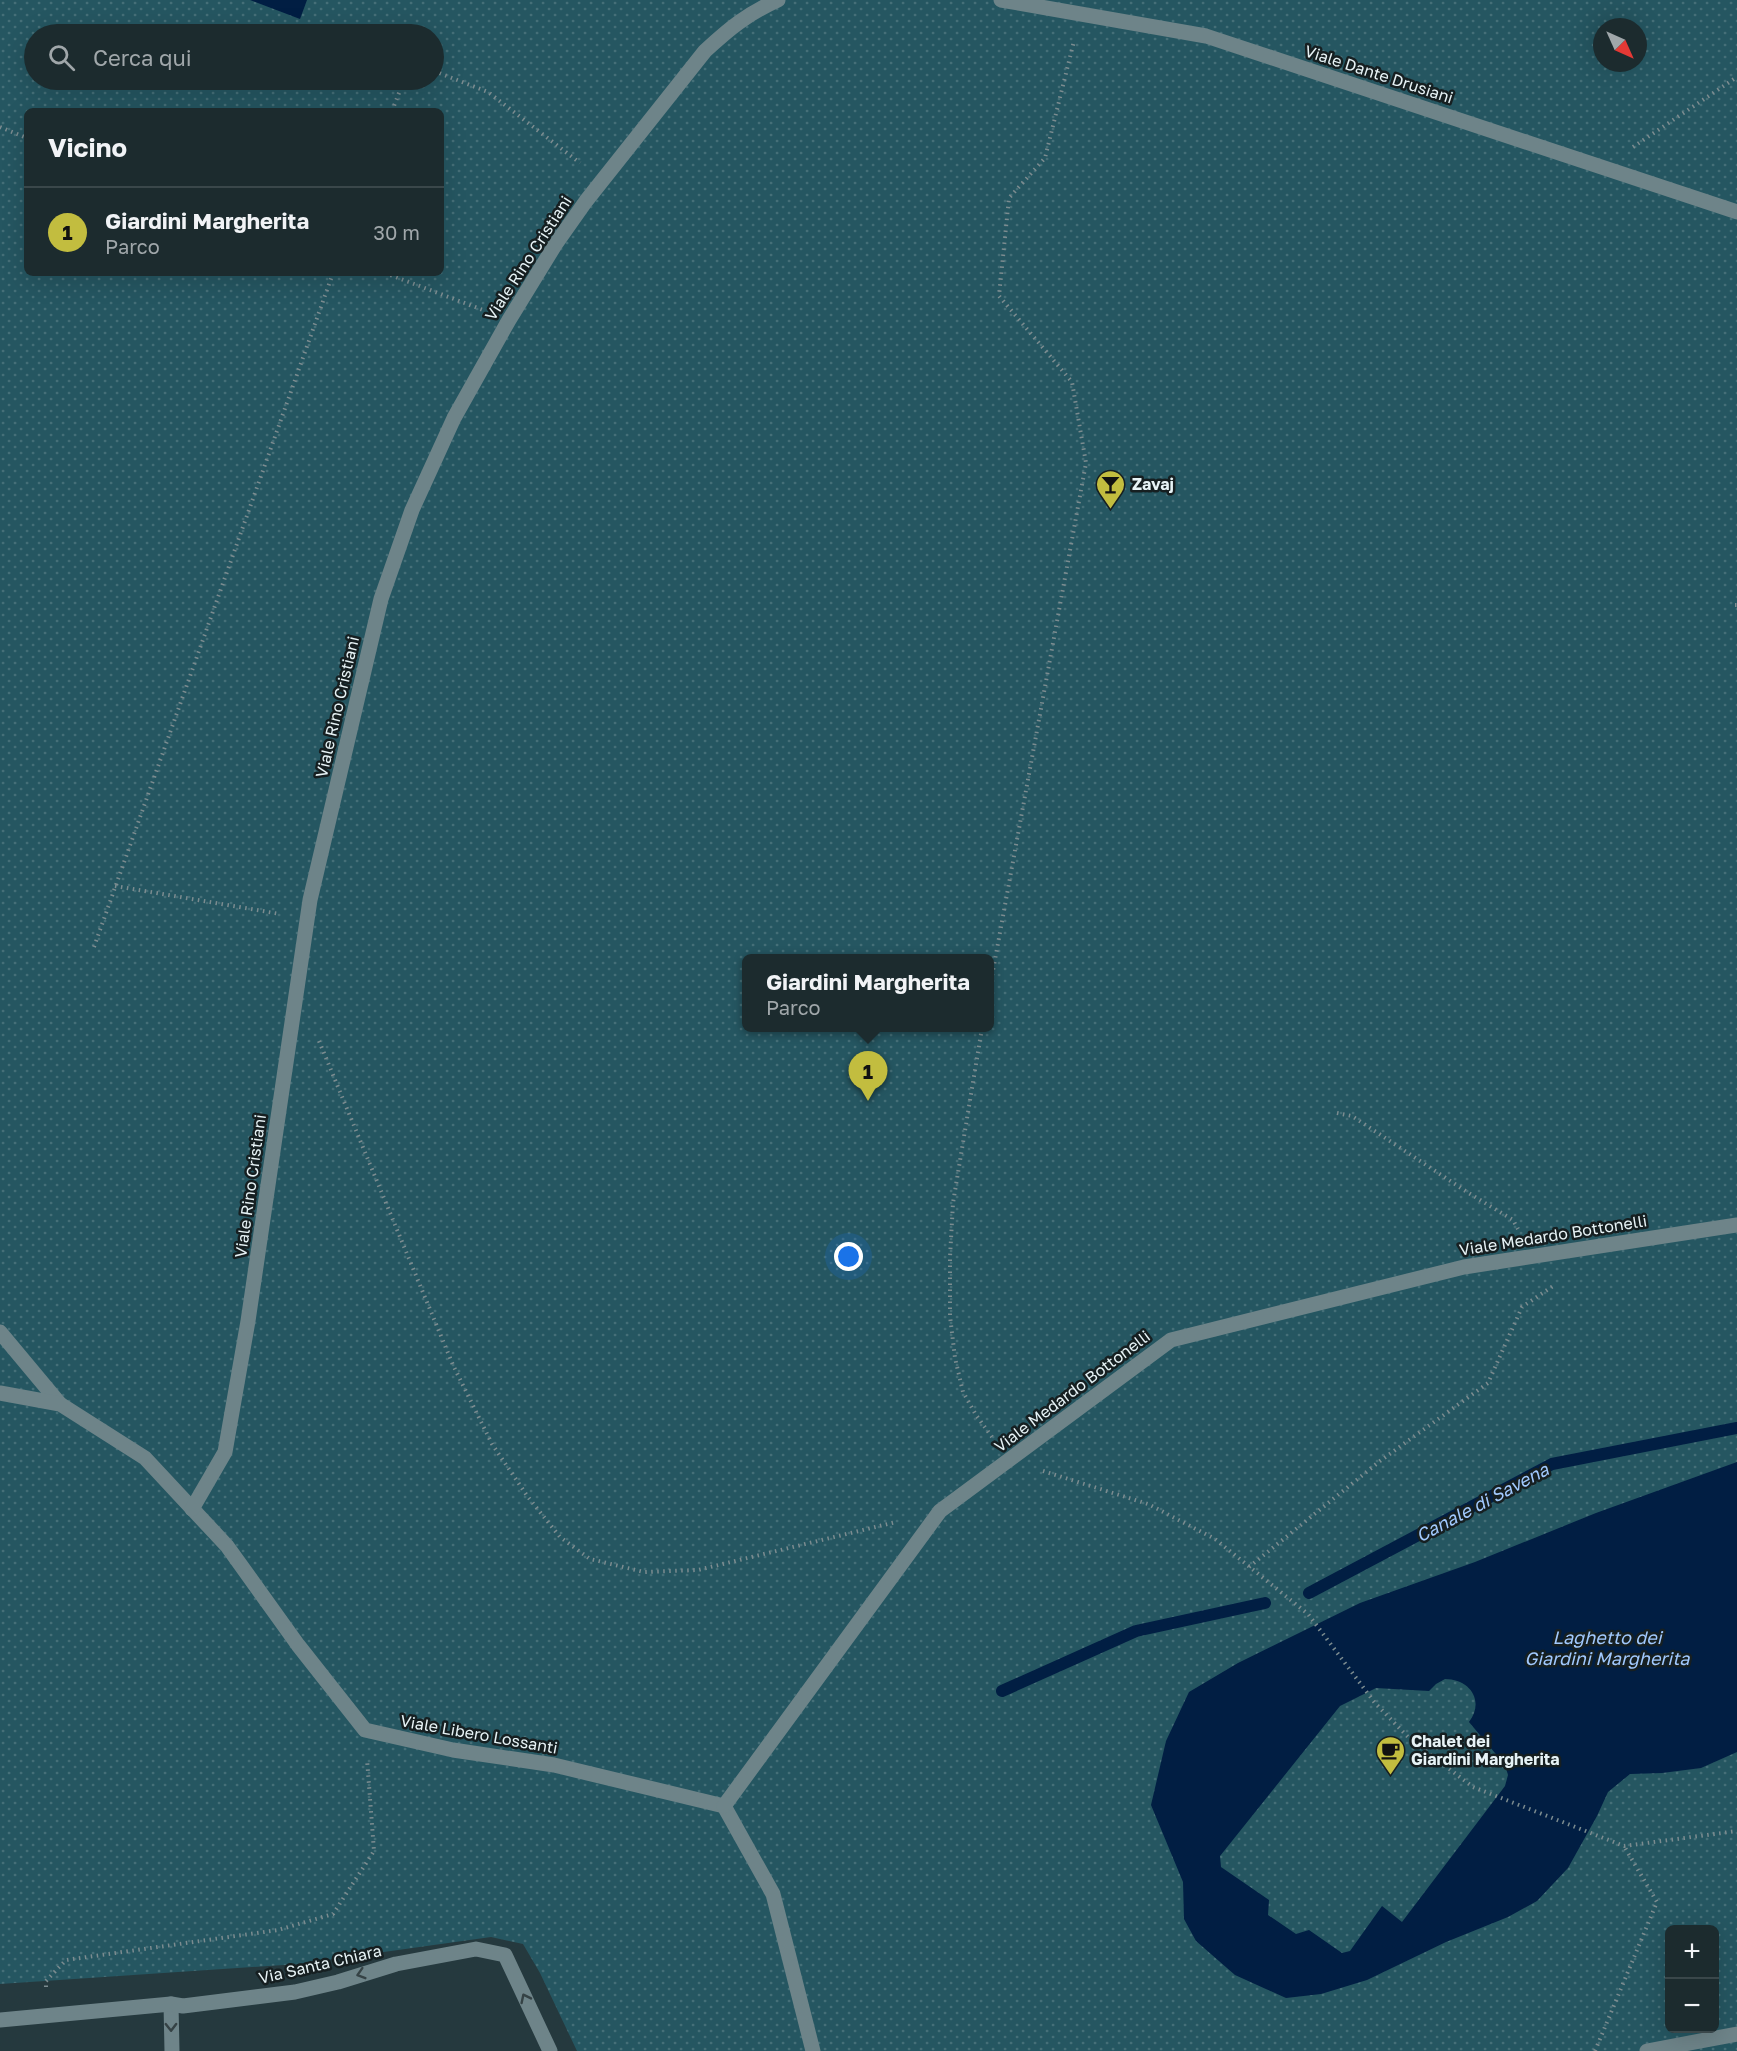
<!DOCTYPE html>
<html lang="it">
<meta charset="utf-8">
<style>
body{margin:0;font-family:"Golos Text",sans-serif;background:#253336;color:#f1f3f6}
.controls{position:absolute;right:18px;bottom:18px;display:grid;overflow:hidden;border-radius:9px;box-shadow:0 6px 24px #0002}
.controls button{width:54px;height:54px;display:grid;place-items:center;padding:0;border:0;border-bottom:2px solid #3a474a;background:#1c2b2e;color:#f1f3f6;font:30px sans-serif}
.compass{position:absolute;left:1593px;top:18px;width:54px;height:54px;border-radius:50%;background:#1c2b2e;box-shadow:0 6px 24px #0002;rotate:135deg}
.you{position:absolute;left:849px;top:1257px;width:21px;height:21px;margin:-15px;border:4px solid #fff;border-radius:50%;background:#1a73e8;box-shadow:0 0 0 9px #1a73e833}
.badge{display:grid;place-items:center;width:39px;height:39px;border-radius:50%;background:#c2bd3f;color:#111;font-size:20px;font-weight:700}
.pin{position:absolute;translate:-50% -50px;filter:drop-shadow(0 2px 3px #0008)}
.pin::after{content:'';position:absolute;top:32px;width:21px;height:18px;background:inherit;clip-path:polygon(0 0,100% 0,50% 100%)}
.popup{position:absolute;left:742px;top:954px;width:252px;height:78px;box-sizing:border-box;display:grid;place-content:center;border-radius:9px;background:#1c2b2e;filter:drop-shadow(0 2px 4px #0005);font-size:20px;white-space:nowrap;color:#a0a7aa}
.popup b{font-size:22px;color:#f1f3f6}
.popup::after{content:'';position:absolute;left:50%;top:100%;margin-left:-12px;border:12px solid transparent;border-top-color:#1c2b2e}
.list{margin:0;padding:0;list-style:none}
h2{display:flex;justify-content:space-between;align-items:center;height:78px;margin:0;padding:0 24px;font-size:26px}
h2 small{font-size:20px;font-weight:400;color:#a0a7aa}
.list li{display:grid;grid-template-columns:39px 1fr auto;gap:18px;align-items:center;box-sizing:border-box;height:90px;padding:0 24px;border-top:2px solid #3a474a}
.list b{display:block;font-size:22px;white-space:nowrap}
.list p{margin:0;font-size:20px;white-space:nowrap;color:#a0a7aa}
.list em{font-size:20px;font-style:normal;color:#a0a7aa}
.icon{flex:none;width:33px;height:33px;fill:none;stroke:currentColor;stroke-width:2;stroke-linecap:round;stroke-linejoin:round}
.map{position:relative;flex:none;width:1737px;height:2051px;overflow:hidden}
.search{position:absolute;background:#1c2b2e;box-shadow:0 6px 24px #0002;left:24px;top:24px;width:420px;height:66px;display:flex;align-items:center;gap:15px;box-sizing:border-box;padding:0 21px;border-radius:33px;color:#a0a7aa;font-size:22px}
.panel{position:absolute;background:#1c2b2e;box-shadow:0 6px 24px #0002;left:24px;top:108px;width:420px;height:168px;border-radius:9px}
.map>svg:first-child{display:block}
</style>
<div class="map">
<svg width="1737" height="2051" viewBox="0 0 1737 2051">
<defs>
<pattern id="park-dots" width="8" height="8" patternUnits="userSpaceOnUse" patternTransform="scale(1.5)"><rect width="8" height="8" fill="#255661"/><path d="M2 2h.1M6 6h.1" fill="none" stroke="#456f78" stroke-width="1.8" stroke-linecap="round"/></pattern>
</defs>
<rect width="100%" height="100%" fill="#25393e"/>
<path fill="url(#park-dots)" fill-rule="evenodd" d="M 0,0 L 1737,0 L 1737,2051 L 577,2051 L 540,1973 L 523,1944 L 491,1937 L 298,1964 L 0,1984 ZM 1602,27 L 1638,27 L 1638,63 L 1602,63 ZM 34,34 L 434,34 L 434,80 L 34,80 ZM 27,111 L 441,111 L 441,273 L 27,273 ZM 746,958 L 990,958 L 990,1028 L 746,1028 ZM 1670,1930 L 1714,1930 L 1714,2028 L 1670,2028 Z"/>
<g fill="#011e43" fill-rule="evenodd">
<polygon points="250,0 307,0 300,19"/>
<path d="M 1737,1462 L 1737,1752 L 1701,1768 L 1662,1773 L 1630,1774 L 1608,1792 L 1597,1816 L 1568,1868 L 1537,1901 L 1508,1917 L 1446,1942 L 1367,1980 L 1321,1994 L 1286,1998 L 1235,1975 L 1196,1941 L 1184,1919 L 1183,1882 L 1151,1805 L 1166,1741 L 1189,1692 L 1238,1663 L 1360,1603 L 1475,1562 L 1596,1513 ZM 1445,1679 C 1470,1679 1485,1701 1469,1722 L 1505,1765 L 1508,1775 L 1505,1786 L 1402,1922 L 1382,1906 L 1350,1951 L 1342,1953 L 1309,1930 L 1296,1934 L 1268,1915 L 1269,1900 L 1221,1867 L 1220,1856 L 1340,1706 L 1376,1688 L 1429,1691 L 1436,1684 Z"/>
</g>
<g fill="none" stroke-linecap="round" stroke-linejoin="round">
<g stroke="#011e43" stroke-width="12">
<polyline points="1309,1593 1552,1464 1737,1428"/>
<polyline points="1002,1691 1136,1631 1265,1603"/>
</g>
<g stroke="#7c8c90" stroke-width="4" stroke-dasharray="1.5 4.5" stroke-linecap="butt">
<polyline points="434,71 488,92 580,163"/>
<polyline points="392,111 404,80"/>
<polyline points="0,127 27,138"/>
<polyline points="1633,147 1737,77"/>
<polyline points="385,273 483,310"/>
<polyline points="1735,605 1737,605"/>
<polyline points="115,886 280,914"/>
<polyline points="94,947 333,273"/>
<polyline points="990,987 1086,463 1072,382 999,296 1009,198 1045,158 1074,41"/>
<polyline points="982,1028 953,1203 950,1257 950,1316 955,1358 963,1392 976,1415 992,1437"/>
<polyline points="319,1041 453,1365 492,1444 528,1497 560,1537 590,1559 644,1572 698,1570 896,1522"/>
<polyline points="1337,1113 1352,1116 1467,1192 1513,1220 1518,1229"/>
<polyline points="1043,1471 1148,1504 1215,1539 1308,1614 1375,1703 1410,1739 1473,1787 1624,1846 1737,1831"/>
<polyline points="1249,1567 1380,1461 1488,1383 1522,1307 1556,1284"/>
<polyline points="46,1987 46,1981 66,1960 278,1930 333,1914 374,1851 367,1759"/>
<polyline points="1595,2051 1657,1902 1624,1846"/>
</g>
<g stroke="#6e8489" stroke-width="15">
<polyline points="1001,0 1206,36 1737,212"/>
<polyline points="0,1332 60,1404"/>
<polyline points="0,1393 60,1404 145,1458 227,1546 298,1645 365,1730 453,1750 554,1765 724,1806 773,1894 813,2051"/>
<path d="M 192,1509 L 225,1452 L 248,1321 L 310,900 L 381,599 L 412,510 L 454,418 L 509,320 L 555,245 L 586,201 L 705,51 C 730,28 747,14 778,0"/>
<polyline points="724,1806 940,1511 1171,1340 1464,1267 1737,1225"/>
<polyline points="171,2004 172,2051"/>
<polyline points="0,2020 171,2004 183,2006 295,1992 338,1982 396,1964 476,1949 505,1955 550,2051"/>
<polyline points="1647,2051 1737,2034"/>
</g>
</g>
<defs><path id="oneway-chevron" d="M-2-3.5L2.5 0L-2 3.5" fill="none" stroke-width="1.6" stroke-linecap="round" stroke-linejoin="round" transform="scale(1.5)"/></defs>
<g stroke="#354245">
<use href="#oneway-chevron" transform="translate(361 1974) rotate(163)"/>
<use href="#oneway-chevron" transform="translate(525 1998) rotate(-116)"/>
<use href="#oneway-chevron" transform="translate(171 2027) rotate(89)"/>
</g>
<defs>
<symbol id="bar-pin" viewBox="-11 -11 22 30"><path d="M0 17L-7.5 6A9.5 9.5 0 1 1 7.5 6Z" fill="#c2bd3f" stroke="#161f21"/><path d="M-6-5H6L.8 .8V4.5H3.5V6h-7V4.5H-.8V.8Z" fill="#111"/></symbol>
<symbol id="cafe-pin" viewBox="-11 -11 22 30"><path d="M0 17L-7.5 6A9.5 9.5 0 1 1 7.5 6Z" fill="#c2bd3f" stroke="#161f21"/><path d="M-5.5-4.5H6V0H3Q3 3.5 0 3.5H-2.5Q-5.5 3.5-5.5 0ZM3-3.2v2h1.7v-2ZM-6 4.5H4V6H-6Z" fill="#111"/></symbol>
</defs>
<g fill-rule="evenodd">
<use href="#bar-pin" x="1094" y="468" width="33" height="45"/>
<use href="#cafe-pin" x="1374" y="1734" width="33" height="45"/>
</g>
<g text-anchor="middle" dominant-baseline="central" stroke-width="5" stroke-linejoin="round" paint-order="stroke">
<g font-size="16" fill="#e7f3f6" stroke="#161f21">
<text transform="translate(1379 74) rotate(18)">Viale Dante Drusiani</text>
<text transform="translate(528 258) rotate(-57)">Viale Rino Cristiani</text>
<text transform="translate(337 707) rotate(-77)">Viale Rino Cristiani</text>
<text transform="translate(250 1186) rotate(-82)">Viale Rino Cristiani</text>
<text transform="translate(1553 1235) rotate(-9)">Viale Medardo Bottonelli</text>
<text transform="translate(1072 1391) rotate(-37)">Viale Medardo Bottonelli</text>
<text transform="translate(479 1734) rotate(10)">Viale Libero Lossanti</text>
<text transform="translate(320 1964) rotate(-13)">Via Santa Chiara</text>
</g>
<g font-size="16" font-weight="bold" fill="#e7f3f6" stroke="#161f21" text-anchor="start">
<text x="1132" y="484">Zavaj</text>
<text x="1411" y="1741">Chalet dei<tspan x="1411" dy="18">Giardini Margherita</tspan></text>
</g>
<g font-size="18" font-style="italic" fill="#a1c9fe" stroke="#161f21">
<text transform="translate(1482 1502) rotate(-28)">Canale di Savena</text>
<text x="1607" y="1637">Laghetto dei<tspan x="1607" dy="21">Giardini Margherita</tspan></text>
</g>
</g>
</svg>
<div class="controls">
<button>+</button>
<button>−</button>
</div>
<svg class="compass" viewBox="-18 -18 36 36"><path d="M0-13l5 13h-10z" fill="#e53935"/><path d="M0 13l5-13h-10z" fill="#a0a7aa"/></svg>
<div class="you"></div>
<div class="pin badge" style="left:868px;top:1101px">1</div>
<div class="popup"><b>Giardini Margherita</b>Parco</div>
<div class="search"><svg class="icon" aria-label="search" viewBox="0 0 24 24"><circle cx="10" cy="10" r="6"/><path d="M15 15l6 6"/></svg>Cerca qui</div>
<section class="panel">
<h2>Vicino<small></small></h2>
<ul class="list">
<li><span class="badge">1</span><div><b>Giardini Margherita</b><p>Parco</p></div><em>30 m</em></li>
</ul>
</section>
</div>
